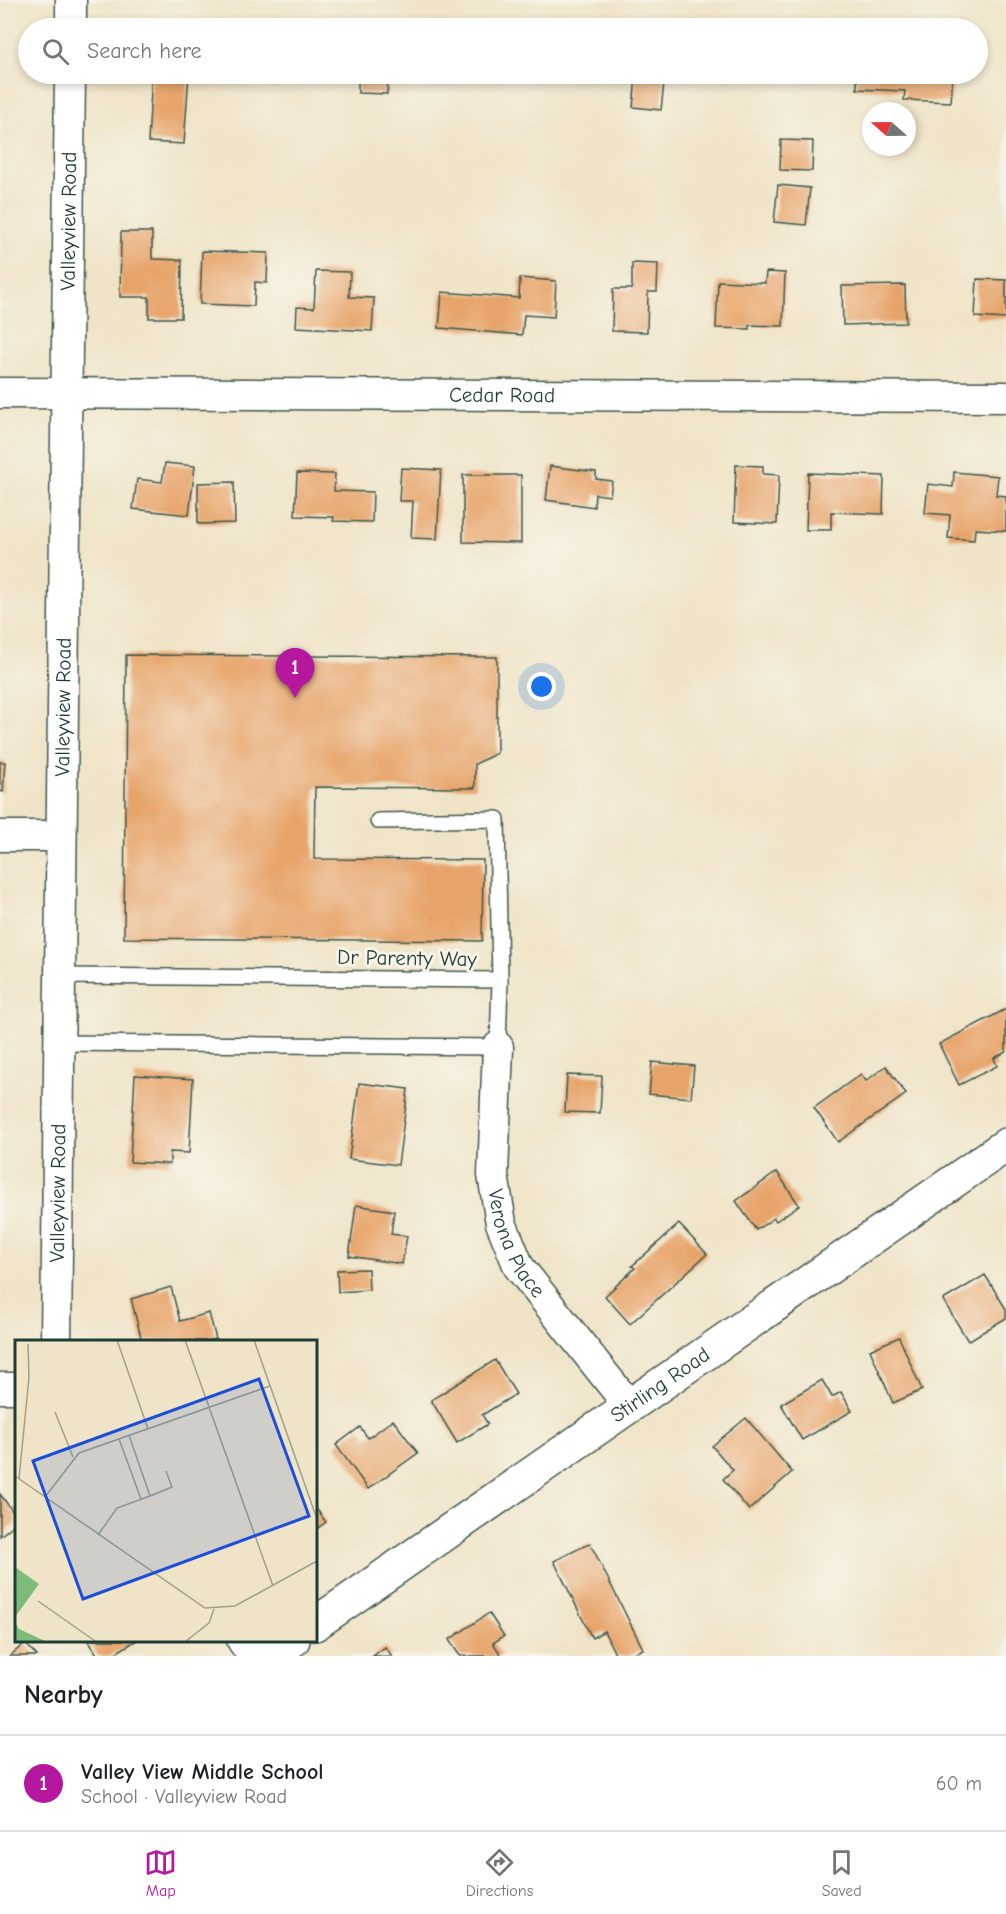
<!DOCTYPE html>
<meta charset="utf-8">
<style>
body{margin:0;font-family:"Comic Neue",sans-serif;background:#f2f2f2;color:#202124}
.compass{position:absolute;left:862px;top:102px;width:54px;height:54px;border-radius:50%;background:#fff;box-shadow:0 3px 9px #0003;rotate:290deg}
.you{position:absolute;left:542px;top:687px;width:21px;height:21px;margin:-15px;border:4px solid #fff;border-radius:50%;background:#1a73e8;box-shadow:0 0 0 9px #1a73e833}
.badge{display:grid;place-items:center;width:39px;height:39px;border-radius:50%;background:#b5179e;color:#fff;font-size:20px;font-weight:700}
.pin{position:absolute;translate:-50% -50px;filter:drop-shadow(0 2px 3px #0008)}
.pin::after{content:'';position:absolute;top:32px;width:21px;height:18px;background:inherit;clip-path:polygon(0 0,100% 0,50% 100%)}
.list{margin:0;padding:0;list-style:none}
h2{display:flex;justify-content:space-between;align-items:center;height:78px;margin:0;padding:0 24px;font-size:26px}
h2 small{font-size:20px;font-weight:400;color:#757577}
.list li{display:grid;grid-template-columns:39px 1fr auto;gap:18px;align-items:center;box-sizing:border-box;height:96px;padding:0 24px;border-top:2px solid #e0e0e0}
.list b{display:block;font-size:22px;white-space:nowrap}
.list p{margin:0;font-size:20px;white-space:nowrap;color:#757577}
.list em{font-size:20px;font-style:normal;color:#757577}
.icon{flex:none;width:33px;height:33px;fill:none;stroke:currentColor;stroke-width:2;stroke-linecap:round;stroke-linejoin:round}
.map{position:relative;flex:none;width:1006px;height:1656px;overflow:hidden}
.search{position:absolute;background:#fff;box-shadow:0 3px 9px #0003;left:18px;right:18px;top:18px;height:66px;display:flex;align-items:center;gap:15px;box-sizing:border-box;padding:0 21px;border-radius:33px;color:#757577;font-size:22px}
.sheet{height:174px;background:#fff}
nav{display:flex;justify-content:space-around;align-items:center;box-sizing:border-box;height:84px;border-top:2px solid #e0e0e0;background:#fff;font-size:16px;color:#757577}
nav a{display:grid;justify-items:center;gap:3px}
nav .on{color:#b5179e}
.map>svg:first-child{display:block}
</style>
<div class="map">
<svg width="1006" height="1656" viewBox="0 0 1006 1656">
<rect width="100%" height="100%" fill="#f7f3e8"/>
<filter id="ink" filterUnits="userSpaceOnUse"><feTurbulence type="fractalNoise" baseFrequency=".0167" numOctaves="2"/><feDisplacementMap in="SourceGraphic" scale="12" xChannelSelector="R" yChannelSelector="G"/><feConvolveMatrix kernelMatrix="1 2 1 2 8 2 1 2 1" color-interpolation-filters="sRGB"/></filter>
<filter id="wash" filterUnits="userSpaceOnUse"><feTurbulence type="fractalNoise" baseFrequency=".008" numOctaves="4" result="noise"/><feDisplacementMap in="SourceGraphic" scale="24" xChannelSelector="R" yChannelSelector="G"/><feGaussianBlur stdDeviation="1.35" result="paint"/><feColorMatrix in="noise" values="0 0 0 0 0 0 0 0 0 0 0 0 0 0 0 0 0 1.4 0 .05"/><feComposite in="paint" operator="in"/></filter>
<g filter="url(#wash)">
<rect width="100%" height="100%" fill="#efe4c7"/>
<g id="blocks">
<g fill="#e7a46a">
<polygon points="152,74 189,74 184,144 148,142"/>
<polygon points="313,74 404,74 404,80 388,80 387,94 358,93 358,80 313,79"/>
<polygon points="482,74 530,74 529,81"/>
<polygon points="611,74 665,74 661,110 633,107 636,77 611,75"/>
<polygon points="737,74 800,74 800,78 737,75"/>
<polygon points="845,74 953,74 951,102 904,100 905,91 857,89 857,77 845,76"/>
<polygon points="781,140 813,141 812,171 780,170"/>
<polygon points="778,185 810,188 806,225 774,222"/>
<polygon points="121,232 152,232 152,259 182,260 181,318 149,318 149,297 120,297"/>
<polygon points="202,251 268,253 267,283 255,282 254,306 200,304"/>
<polygon points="632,263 658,264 657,292 648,292 647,332 612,331 613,289 632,289"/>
<polygon points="316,271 350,272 349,297 374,298 372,331 296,327 297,307 314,308"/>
<polygon points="766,272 785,273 783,326 749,325 749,329 716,328 718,281 765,283"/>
<polygon points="520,278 556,281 554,317 524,315 522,335 439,328 442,292 519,298"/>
<polygon points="977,279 1006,280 1006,319 975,317"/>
<polygon points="905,285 906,323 843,325 842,286"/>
<polygon points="165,463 195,466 189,515 133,509 137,479 162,482"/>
<polygon points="736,465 763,466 763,474 779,475 777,524 734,522"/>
<polygon points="550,466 596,472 596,479 612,481 610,496 595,494 594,507 546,500"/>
<polygon points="401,468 441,470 437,539 411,538 413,501 399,501"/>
<polygon points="954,472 998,476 996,495 1006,496 1006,531 975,529 974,540 948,538 950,515 925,513 928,484 953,487"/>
<polygon points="297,473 335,474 334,491 373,492 372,522 333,521 334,517 295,516"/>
<polygon points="808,473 884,476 883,514 831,512 831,530 806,530"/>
<polygon points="463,475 521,475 521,543 463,542"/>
<polygon points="234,482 235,523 198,524 198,483"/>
<polygon points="126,655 497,657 497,753 475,764 475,788 315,787 314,859 483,860 482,941 124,938"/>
<polygon points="0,762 5,762 3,792 0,791"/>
<polygon points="1006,1009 1006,1052 994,1058 997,1066 959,1085 939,1044"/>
<polygon points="652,1062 694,1066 691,1098 649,1094"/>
<polygon points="886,1066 906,1094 838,1142 814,1108 861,1074 866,1081"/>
<polygon points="135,1075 193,1079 189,1153 170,1152 170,1164 130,1162"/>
<polygon points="567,1075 602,1076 600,1113 565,1112"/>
<polygon points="359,1083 408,1089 398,1165 349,1159"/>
<polygon points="777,1172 799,1205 776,1221 774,1218 756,1230 736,1201"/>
<polygon points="356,1205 394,1211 391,1234 407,1236 402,1264 349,1256"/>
<polygon points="679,1224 707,1254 630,1324 605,1296 635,1268 632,1266"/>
<polygon points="368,1269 369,1290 338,1292 337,1270"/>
<polygon points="985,1275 1006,1309 1006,1318 968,1341 943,1300"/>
<polygon points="171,1287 180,1321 209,1313 216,1339 207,1341 142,1341 131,1299"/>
<polygon points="899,1337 922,1390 893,1403 870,1350"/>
<polygon points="495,1360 516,1394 482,1415 488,1424 457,1443 431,1400"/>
<polygon points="822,1380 832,1397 841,1392 852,1411 802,1440 781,1404"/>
<polygon points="746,1418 792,1472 749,1510 723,1479 733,1470 712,1446"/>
<polygon points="393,1420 418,1453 368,1489 336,1445 360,1427 368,1438"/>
<polygon points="0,1494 16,1516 16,1523 0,1536"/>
<polygon points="315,1507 326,1522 315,1530"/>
<polygon points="590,1543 643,1649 628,1656 616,1656 604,1631 592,1638 554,1561"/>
<polygon points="489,1613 504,1636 493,1643 502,1656 460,1656 449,1640"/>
<polygon points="88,1640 137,1640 111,1656 98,1656"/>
<polygon points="25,1643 37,1656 10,1656"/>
<polygon points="385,1647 392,1656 373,1656"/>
</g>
</g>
</g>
<g filter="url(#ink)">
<use href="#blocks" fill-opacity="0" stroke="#3e564a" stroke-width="1.5"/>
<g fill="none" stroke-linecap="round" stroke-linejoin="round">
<defs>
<g id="service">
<polyline points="378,821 497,819 500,980"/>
<polyline points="59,1043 498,1047 500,980 60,976"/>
</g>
<g id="minor">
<polyline points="71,28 71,0"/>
<path id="s1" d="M 0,393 L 1006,397"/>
<polyline points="0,836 60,836"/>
<path id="s2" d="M 498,1047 L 493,1175 L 501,1223 L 519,1267 L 630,1407"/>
<path id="s3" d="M 56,1341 L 70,74"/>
<polyline points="0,1388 16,1388"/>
<polyline points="242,1640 253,1656"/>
</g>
<g id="tertiary">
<path id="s4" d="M 315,1624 L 1006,1145"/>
<polyline points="269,1656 293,1640"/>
</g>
</defs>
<use href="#service" stroke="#3e564a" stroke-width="18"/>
<use href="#minor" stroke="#3e564a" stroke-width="33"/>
<use href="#tertiary" stroke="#3e564a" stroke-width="36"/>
<use href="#service" stroke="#fff" stroke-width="15"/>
<use href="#minor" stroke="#fff" stroke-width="30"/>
<use href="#tertiary" stroke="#fff" stroke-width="33"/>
</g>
</g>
<g text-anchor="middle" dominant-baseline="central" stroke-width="6" stroke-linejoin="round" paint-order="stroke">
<g font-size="21" fill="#1f3d34" stroke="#f7f3e8">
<text stroke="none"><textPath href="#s3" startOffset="1120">Valleyview Road</textPath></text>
<text stroke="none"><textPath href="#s1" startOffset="502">Cedar Road</textPath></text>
<text stroke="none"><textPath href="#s3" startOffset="634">Valleyview Road</textPath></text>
<text transform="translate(407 958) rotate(1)">Dr Parenty Way</text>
<text stroke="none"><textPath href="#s3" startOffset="148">Valleyview Road</textPath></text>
<text stroke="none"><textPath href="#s2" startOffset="201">Verona Place</textPath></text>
<text stroke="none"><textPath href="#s4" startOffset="420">Stirling Road</textPath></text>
</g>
</g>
<g transform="translate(15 1340)">
<rect width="302" height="302" fill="#efe4c7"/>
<path d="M 0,227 L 24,244 L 0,277 ZM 0,282 L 4,289 L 30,301 L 0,301 Z" fill="#7dbb7a"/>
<path fill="none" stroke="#9ca18c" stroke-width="1.5" d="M 102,0 L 133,89M 170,0 L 258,246M 239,0 L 302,179M 40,72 L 58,117M 104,99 L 126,159M 0,136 L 190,268 L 220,266 L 302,221M 4,139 L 14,37 L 13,4M 135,156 L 157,147 L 151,131M 30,157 L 64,113 L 255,46M 83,195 L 102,168 L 135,156 L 114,95M 23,261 L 80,301M 171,301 L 194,283 L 199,269"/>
<path fill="#1d4ed8" fill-opacity="0.15" stroke="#1d4ed8" stroke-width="3" d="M 244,39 L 294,176 L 68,259 L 18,121 Z"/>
<rect width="302" height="302" fill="none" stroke="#1f3d34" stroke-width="3"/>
</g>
</svg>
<svg class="compass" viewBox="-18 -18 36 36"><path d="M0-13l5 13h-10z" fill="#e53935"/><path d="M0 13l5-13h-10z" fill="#757577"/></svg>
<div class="you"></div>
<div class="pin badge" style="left:295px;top:698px">1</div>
<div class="search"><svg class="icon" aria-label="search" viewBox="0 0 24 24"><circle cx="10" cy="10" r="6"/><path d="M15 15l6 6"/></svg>Search here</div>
</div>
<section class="sheet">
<h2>Nearby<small></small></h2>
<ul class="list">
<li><span class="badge">1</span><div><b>Valley View Middle School</b><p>School · Valleyview Road</p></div><em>60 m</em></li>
</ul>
</section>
<nav>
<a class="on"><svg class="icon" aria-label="map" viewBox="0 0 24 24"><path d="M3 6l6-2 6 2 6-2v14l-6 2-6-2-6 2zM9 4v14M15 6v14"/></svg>Map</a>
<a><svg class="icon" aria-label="directions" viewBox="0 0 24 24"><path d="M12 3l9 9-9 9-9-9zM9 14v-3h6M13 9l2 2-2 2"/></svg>Directions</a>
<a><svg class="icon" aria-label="saved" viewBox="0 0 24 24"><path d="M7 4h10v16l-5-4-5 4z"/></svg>Saved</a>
</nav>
